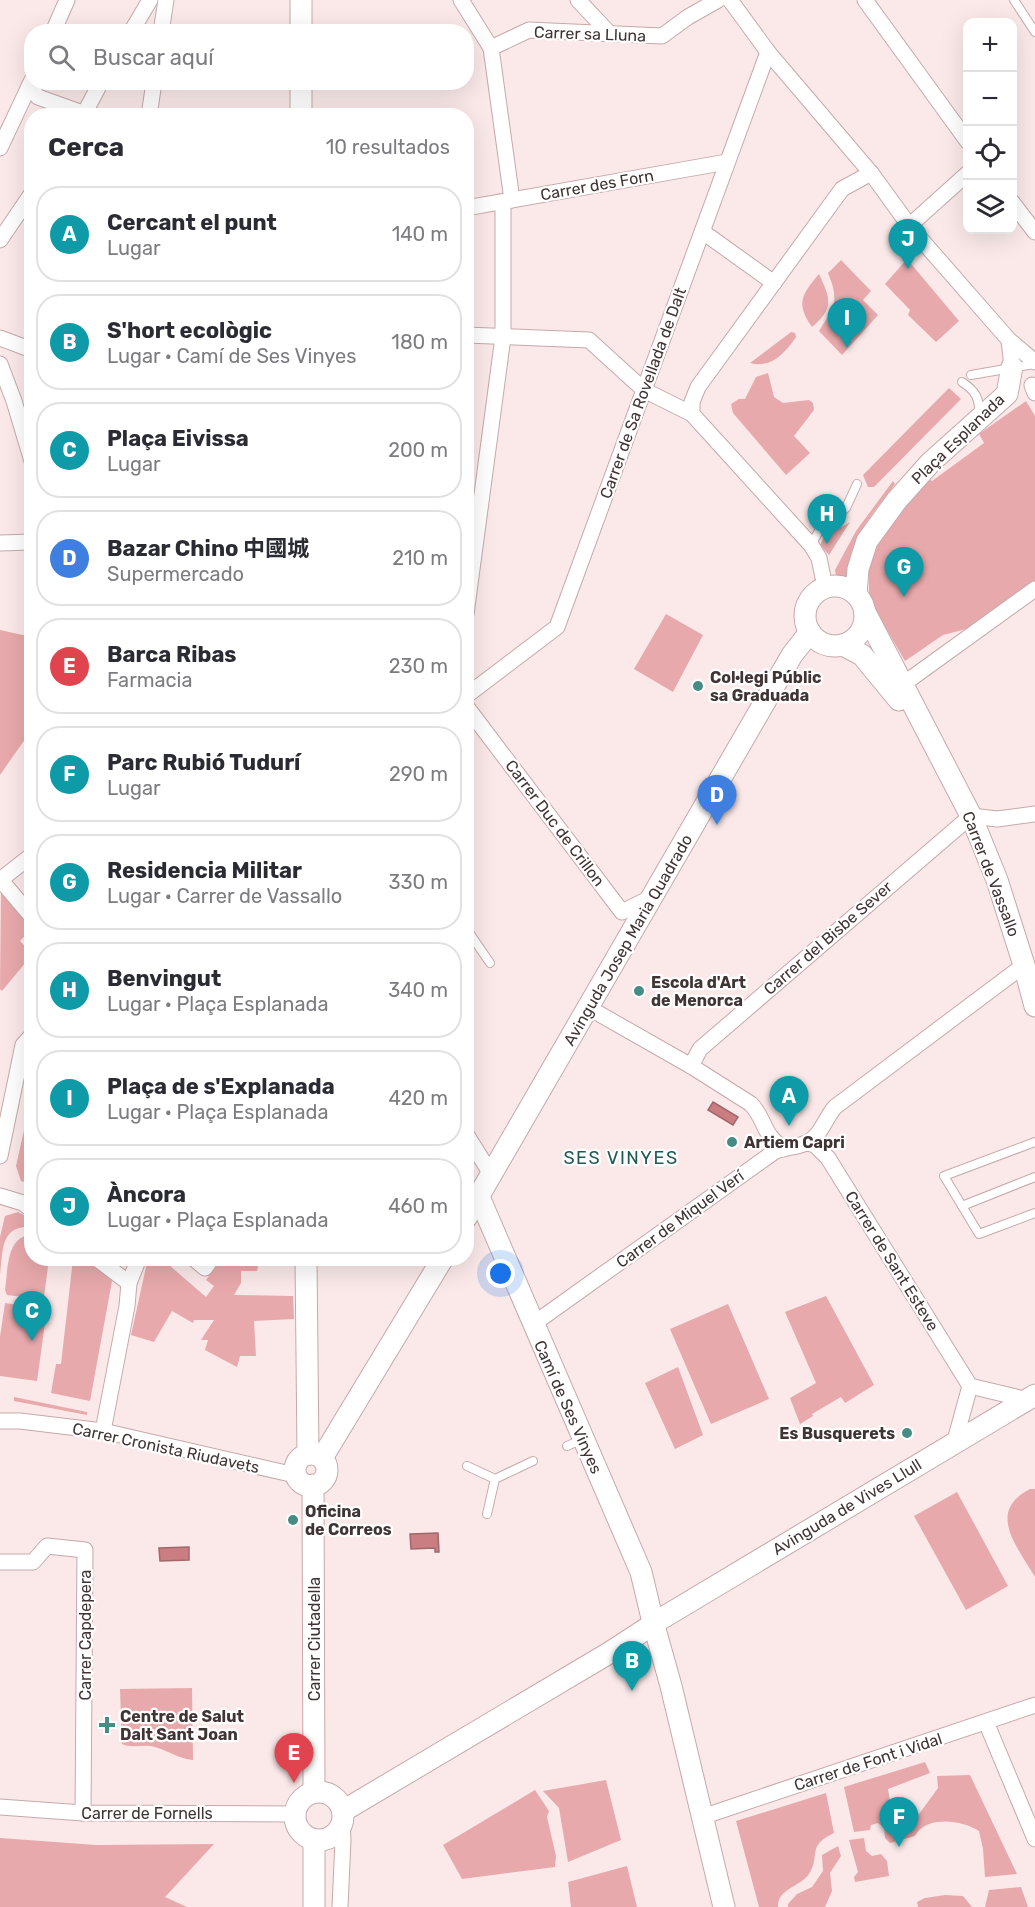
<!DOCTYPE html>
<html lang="es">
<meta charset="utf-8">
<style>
body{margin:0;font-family:Rubik,"Noto Sans SC",sans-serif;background:#f2f2f3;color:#2b2b33}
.controls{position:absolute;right:18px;top:18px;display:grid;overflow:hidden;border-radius:12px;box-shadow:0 6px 24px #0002}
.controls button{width:54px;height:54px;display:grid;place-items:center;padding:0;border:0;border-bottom:2px solid #e1e1e2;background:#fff;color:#2b2b33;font:30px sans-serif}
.you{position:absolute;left:501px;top:1274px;width:21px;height:21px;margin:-15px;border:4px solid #fff;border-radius:50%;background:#1a73e8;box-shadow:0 0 0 9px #1a73e833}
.badge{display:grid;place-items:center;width:39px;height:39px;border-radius:50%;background:#0b8043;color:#fff;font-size:20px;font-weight:700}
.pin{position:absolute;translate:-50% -50px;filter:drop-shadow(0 2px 3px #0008)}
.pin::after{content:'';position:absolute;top:32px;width:21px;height:18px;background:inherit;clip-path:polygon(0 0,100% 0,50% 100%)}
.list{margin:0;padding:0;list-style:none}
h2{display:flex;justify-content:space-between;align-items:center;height:78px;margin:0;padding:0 24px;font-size:26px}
h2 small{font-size:20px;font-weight:400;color:#7c7c81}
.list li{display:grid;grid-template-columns:39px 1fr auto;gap:18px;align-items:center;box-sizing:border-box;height:96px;margin:0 12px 12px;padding:0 12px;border:2px solid #e1e1e2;border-radius:24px}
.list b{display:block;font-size:22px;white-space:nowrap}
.list p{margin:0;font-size:20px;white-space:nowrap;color:#7c7c81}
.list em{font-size:20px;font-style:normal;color:#7c7c81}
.icon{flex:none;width:33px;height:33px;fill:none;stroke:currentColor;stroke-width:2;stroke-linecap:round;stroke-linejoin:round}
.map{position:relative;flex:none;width:1035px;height:1907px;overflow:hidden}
.search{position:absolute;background:#fff;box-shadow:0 6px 24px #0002;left:24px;top:24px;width:450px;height:66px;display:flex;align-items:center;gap:15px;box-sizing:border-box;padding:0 21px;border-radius:24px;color:#7c7c81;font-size:22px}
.panel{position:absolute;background:#fff;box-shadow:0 6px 24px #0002;left:24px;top:108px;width:450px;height:1158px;border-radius:24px}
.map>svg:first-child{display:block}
</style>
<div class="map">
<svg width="1035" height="1907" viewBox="0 0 1035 1907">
<rect width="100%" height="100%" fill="#fbe9e9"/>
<g fill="#e8a9ac">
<polygon points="907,259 959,321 936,342 908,315 910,310 885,284"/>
<path d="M 841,260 L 871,291 L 863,300 L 878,315 L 842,355 L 819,331 C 834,307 840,302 828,273 Z"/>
<path d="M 819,274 C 830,298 835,308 812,327 C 796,304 801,295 819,274 Z"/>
<path d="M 791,332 L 795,333 L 796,337 C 785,353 771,369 750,363 Z"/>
<polygon points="768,373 774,397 783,403 809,400 813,403 814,410 794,436 810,453 786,475 733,413 731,404 739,399 745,399 756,377"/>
<polygon points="949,388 961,399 874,487 868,487 863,475"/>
<polygon points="1026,401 1035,416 1035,586 974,627 943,635 905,661 869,599 869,550 929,479 932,481 984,443 979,434"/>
<path d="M 893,481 L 895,484 C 871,517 847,539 847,583 L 837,580 L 835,570 L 856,531 Z"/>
<polygon points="850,522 829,555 820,545 826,533 835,531"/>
<polygon points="666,614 703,635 673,692 634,669"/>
<polygon points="0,630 32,637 31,738 23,742 0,775"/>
<polygon points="1,887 32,925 31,929 20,941 31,953 31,956 2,991 0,989"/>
<polygon points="31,1099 31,1184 21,1181 16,1166"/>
<path d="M 18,1212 L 31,1219 L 31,1227 C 0,1225 3,1251 0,1275 L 0,1237 L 5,1216 Z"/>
<path d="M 31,1235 L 32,1258 L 49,1259 L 44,1297 L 40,1299 L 7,1295 L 5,1290 C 8,1271 6,1236 31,1235 Z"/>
<polygon points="148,1258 162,1259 206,1297 214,1286 206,1280 221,1259 241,1259 241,1262 245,1263 245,1259 256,1259 258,1267 257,1271 241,1271 241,1283 234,1295 293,1296 294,1319 254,1321 256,1356 240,1356 237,1367 205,1350 208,1340 201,1340 214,1320 194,1320 193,1323 172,1311 154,1342 131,1335"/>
<polygon points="73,1259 84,1259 109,1277 112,1281 90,1401 51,1393 56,1364 61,1364"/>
<polygon points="826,1296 874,1385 845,1403 841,1397 812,1414 813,1416 800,1424 790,1398 816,1383 785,1312"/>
<polygon points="5,1303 47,1309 37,1381 0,1376 0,1337"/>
<polygon points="728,1304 769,1399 711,1424 670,1329"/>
<polygon points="678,1367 703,1435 675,1449 645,1383"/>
<polygon points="14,1397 87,1412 87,1415 14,1401"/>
<path d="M 1030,1489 L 1035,1489 L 1035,1577 C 1017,1546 986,1512 1030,1489 Z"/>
<polygon points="957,1492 1008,1586 966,1610 914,1516"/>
<path d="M 192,1688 L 193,1760 C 178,1759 166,1749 151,1746 C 141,1745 130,1748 122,1744 L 120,1689 Z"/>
<path d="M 925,1762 L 930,1773 L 888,1789 L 895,1833 L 910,1833 L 914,1821 L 938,1788 L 937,1776 L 970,1775 L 1017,1874 L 985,1877 L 983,1849 L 979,1831 C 962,1820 926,1815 915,1836 L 890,1843 L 885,1838 L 884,1828 L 878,1823 L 871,1825 L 870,1830 L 854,1832 L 844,1787 Z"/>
<polygon points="606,1780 621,1840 568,1862 559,1808 543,1791"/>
<polygon points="535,1790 549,1811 547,1817 556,1856 555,1867 462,1879 443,1845"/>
<path d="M 826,1793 L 834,1833 C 806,1846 821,1855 809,1874 C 800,1887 777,1889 778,1907 L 759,1907 L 736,1821 Z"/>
<polygon points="0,1838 96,1845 214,1844 165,1897 187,1907 0,1907"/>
<polygon points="864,1838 866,1851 872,1856 881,1854 887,1861 889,1876 855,1882 854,1877 858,1872 849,1840"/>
<polygon points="838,1846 841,1856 830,1873 832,1891 825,1907 788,1907 788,1904 797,1894 812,1887 823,1871 822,1855"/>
<polygon points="627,1866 637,1907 571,1907 568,1882"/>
<polygon points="1021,1887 1028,1907 985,1907 989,1890"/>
<polygon points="945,1895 963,1896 972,1907 918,1907 917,1902 925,1898"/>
</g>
<g fill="#ca7e82" stroke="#a1686b" stroke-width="1.5">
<polygon points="713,1102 738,1117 733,1125 708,1110"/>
<polygon points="438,1533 439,1552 435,1552 435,1548 411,1549 410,1534"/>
<polygon points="189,1547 189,1560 160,1561 159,1548"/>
</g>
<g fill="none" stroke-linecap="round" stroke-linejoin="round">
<defs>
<g id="lane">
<polyline points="1014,0 1035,32"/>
<polyline points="971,375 1035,364"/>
<path d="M 962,382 C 976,391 980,399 979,415"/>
<polyline points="811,545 819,531 846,508 857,484"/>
<polyline points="466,928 490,963"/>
<polyline points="1035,1142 944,1176 979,1234 1035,1213"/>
<polyline points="962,1206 1035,1177"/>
<polyline points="567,1446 581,1440"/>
<polyline points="467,1466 495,1479 533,1461"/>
<polyline points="487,1514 495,1479"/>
</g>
<g id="street">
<polyline points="461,0 491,48 512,200"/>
<polyline points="578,0 609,33"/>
<polyline points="730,0 768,52 871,173 911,228 1009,340 1012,367"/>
<polyline points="865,0 968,142"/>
<polyline points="53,32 67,0"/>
<polyline points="131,32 150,0"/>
<polyline points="161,32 166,0"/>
<polyline points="491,48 529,30 662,36 688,17 718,0"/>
<polyline points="29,86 38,97 91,116"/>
<polyline points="83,116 101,82"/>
<polyline points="149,116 154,82"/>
<polyline points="0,148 32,80"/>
<polyline points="1012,202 1035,232"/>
<polyline points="466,208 727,162"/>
<polyline points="909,226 968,173"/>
<polyline points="703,232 774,283"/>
<polyline points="0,240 32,193"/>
<polyline points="466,335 589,340 644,390 692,414 811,545 819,558 825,587"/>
<polyline points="0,338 32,350"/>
<polyline points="1009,340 1035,362"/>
<polyline points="0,364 14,401 32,461"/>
<polyline points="1032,385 1035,393"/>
<polyline points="692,414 692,402 698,387 842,189 871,173"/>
<polyline points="0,543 32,542"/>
<polyline points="466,614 503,337 503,202"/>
<polyline points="902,685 1035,589"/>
<polyline points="466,696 557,627 768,52"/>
<polyline points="466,706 622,912 652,897"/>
<polyline points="0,879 32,917"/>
<polyline points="0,880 32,855"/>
<path d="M 589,1008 L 691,1066 L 751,1104 C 766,1120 762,1134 783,1148"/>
<polyline points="691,1066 700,1049 971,816 997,819 1035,814"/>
<polyline points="466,1134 491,1174"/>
<polyline points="808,1143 815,1145 828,1158 970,1386 1028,1400"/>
<polyline points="0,1156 23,1045 32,1035"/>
<polyline points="0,1196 23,1203 32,1210"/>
<polyline points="96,1258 129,1283 127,1306 103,1431"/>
<polyline points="193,1258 205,1268 212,1258"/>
<polyline points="129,1283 139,1258"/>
<path d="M 532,1325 L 774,1152 C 784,1147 795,1148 806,1143 C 821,1137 825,1118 835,1107 L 1024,965"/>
<polyline points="0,1421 20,1421 103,1431 286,1473 296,1472"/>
<polyline points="954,1444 970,1386"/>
<polyline points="0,1562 33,1562 47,1546 85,1550 83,1813"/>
<polyline points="986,1722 1035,1839"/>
<polyline points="0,1807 83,1813 295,1814"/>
<polyline points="702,1817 1035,1705"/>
<polyline points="340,1907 343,1840 342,1823"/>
</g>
<g id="secondary">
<polyline points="301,0 301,32"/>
<polyline points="301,82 301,116"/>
<circle cx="835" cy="616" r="30"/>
<polyline points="856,594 858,569 867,541 897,500 931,462 1007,394 1012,367"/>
<polyline points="865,612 971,816 997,880 1024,965 1035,1006"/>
<polyline points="843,645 862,655 899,700"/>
<polyline points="479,1197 641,1572 652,1618"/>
<polyline points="466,1218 792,655 810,632"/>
<polyline points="306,1258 308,1454"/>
<circle cx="311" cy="1470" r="16"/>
<polyline points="322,1458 443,1258"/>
<polyline points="313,1485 314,1792"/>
<polyline points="659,1620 1035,1395"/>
<polyline points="655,1629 671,1686 724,1907"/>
<circle cx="319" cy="1816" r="24"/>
<polyline points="343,1811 609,1653 649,1627"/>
<polyline points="314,1840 314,1907"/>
</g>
</defs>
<use href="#lane" stroke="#c6a9aa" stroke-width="10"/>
<use href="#street" stroke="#c6a9aa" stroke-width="17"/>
<use href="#secondary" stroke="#c6a9aa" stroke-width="23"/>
<use href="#lane" stroke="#fff" stroke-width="8"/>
<use href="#street" stroke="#fff" stroke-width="15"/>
<use href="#secondary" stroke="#fff" stroke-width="21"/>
</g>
<g fill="#468c85" stroke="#fff" stroke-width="2">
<circle cx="698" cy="686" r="6"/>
<circle cx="639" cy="991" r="6"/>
<circle cx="732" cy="1142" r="6"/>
<circle cx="907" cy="1433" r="6"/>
<circle cx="293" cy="1520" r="6"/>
<path d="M104 1716h6v6h6v6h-6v6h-6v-6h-6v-6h6z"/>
</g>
<g text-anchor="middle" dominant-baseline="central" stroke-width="4.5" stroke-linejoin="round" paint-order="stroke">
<g font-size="16" fill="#403434" stroke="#fff">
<text transform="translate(590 34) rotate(2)">Carrer sa Lluna</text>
<text transform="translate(597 185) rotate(-10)">Carrer des Forn</text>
<text transform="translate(643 393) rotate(-70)">Carrer de Sa Rovellada de Dalt</text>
<text transform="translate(958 439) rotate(-44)">Plaça Esplanada</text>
<text transform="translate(555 823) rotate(53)">Carrer Duc de Crillon</text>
<text transform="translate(991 874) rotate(69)">Carrer de Vassallo</text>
<text transform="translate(828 938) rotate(-41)">Carrer del Bisbe Sever</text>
<text transform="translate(628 940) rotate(-60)">Avinguda Josep Maria Quadrado</text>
<text transform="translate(680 1219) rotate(-36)">Carrer de Miquel Verí</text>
<text transform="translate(892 1261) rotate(58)">Carrer de Sant Esteve</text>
<text transform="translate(568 1407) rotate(66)">Camí de Ses Vinyes</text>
<text transform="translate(166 1448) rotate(12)">Carrer Cronista Riudavets</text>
<text transform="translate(847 1507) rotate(-31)">Avinguda de Vives Llull</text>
<text transform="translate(85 1635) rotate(-90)">Carrer Capdepera</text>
<text transform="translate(314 1639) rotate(-90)">Carrer Ciutadella</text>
<text transform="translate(868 1762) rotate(-18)">Carrer de Font i Vidal</text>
<text x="147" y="1813">Carrer de Fornells</text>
</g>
<g font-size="16" font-weight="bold" fill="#403434" stroke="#fff" text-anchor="start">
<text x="710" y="677">Col·legi Públic<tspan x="710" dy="18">sa Graduada</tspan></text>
<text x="651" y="982">Escola d'Art<tspan x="651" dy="18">de Menorca</tspan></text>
<text x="744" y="1142">Artiem Capri</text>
<text x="895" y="1433" text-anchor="end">Es Busquerets</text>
<text x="305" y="1511">Oficina<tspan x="305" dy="18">de Correos</tspan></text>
<text x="120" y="1716">Centre de Salut<tspan x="120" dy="18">Dalt Sant Joan</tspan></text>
</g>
<g font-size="18" letter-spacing="1.5" fill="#215a55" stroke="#fff">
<text x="621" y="1158">SES VINYES</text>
</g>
</g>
</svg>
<div class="controls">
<button>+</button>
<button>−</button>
<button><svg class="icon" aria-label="locate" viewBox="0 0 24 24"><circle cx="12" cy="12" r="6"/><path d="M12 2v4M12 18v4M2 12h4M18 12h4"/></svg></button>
<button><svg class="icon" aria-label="layers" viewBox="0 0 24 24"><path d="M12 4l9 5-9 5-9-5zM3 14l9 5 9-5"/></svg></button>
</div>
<div class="you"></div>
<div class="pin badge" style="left:789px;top:1126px;background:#0f9aa8">A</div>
<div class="pin badge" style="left:632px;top:1691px;background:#0f9aa8">B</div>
<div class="pin badge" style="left:32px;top:1341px;background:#0f9aa8">C</div>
<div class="pin badge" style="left:717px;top:825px;background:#3f7fe0">D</div>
<div class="pin badge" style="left:294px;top:1783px;background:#e0444e">E</div>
<div class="pin badge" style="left:899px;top:1847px;background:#0f9aa8">F</div>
<div class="pin badge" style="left:904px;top:597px;background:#0f9aa8">G</div>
<div class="pin badge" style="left:827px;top:544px;background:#0f9aa8">H</div>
<div class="pin badge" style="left:847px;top:348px;background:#0f9aa8">I</div>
<div class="pin badge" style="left:908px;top:269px;background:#0f9aa8">J</div>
<div class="search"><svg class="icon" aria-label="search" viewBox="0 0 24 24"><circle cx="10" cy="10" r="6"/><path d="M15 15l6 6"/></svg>Buscar aquí</div>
<section class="panel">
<h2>Cerca<small>10 resultados</small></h2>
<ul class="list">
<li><span class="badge" style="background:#0f9aa8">A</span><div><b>Cercant el punt</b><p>Lugar</p></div><em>140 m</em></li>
<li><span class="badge" style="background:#0f9aa8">B</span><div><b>S'hort ecològic</b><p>Lugar · Camí de Ses Vinyes</p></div><em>180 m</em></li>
<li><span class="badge" style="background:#0f9aa8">C</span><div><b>Plaça Eivissa</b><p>Lugar</p></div><em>200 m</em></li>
<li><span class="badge" style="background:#3f7fe0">D</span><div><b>Bazar Chino 中國城</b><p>Supermercado</p></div><em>210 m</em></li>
<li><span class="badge" style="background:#e0444e">E</span><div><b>Barca Ribas</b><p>Farmacia</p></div><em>230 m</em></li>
<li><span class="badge" style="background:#0f9aa8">F</span><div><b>Parc Rubió Tudurí</b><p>Lugar</p></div><em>290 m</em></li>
<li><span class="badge" style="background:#0f9aa8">G</span><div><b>Residencia Militar</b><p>Lugar · Carrer de Vassallo</p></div><em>330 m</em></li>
<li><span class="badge" style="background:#0f9aa8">H</span><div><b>Benvingut</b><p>Lugar · Plaça Esplanada</p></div><em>340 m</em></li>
<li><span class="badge" style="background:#0f9aa8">I</span><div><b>Plaça de s'Explanada</b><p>Lugar · Plaça Esplanada</p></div><em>420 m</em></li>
<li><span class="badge" style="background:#0f9aa8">J</span><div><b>Àncora</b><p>Lugar · Plaça Esplanada</p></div><em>460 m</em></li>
</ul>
</section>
</div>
